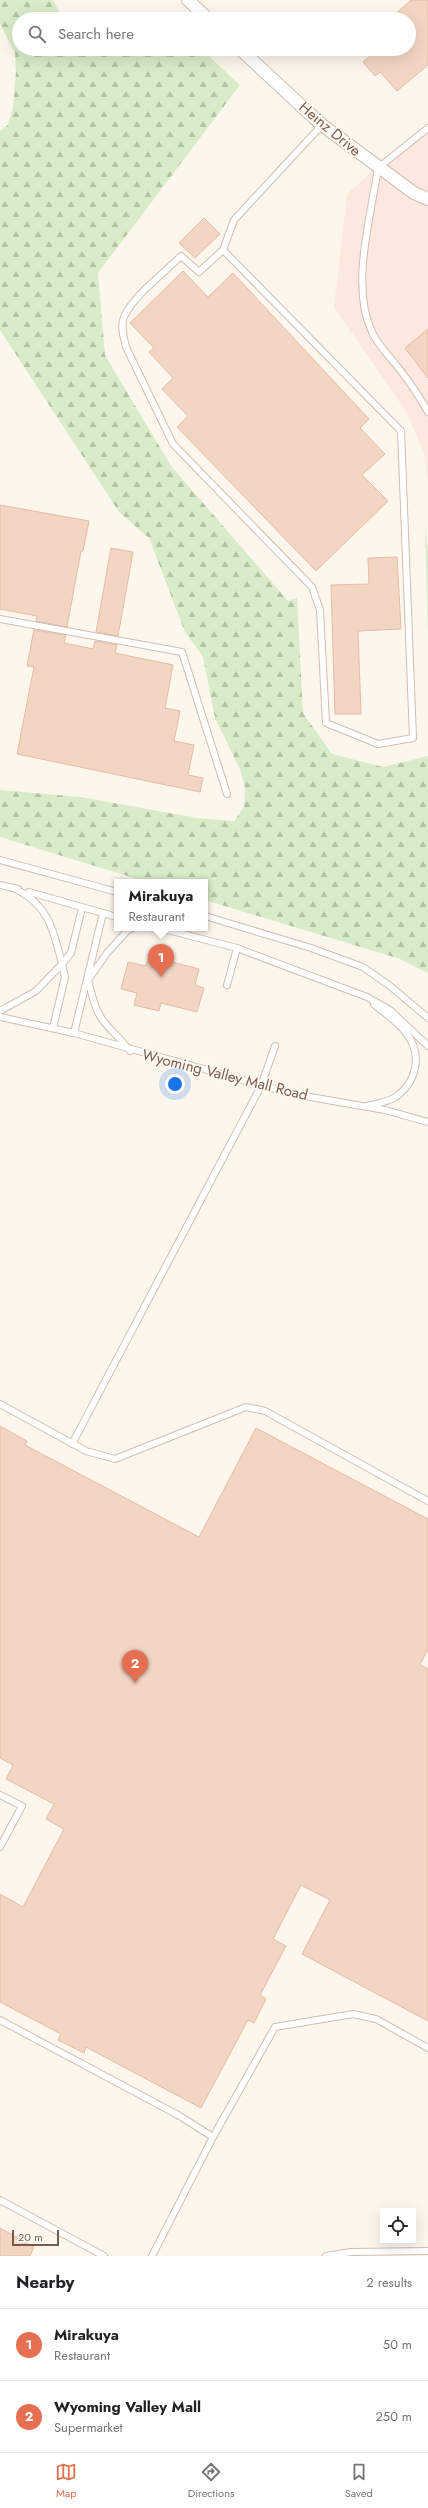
<!DOCTYPE html>
<style>
body{margin:0;font-family:Jost,sans-serif;background:#f6f6f6;color:#202124}
.controls{position:absolute;right:12px;bottom:12px;display:grid;overflow:hidden;border-radius:0px;box-shadow:0 4px 16px #0002}
.controls button{width:36px;height:36px;display:grid;place-items:center;padding:0;border:0;border-bottom:1px solid #e0e0e0;background:#fff;color:#202124;font:20px sans-serif}
.scale{position:absolute;left:12px;bottom:10px;width:47px;box-sizing:border-box;padding-left:4px;border:2px solid #7a5c4d;border-top:0;font-size:11px;line-height:14px;white-space:nowrap;color:#7a5c4d;-webkit-text-stroke:3px #fffaf3;paint-order:stroke}
.you{position:absolute;left:175px;top:1084px;width:14px;height:14px;margin:-10px;border:3px solid #fff;border-radius:50%;background:#1a73e8;box-shadow:0 0 0 6px #1a73e833}
.badge{display:grid;place-items:center;width:26px;height:26px;border-radius:50%;background:#e76f51;color:#fff;font-size:13px;font-weight:700}
.pin{position:absolute;translate:-50% -33px;filter:drop-shadow(0 1px 2px #0008)}
.pin::after{content:'';position:absolute;top:21px;width:14px;height:12px;background:inherit;clip-path:polygon(0 0,100% 0,50% 100%)}
.popup{position:absolute;left:114px;top:879px;width:94px;height:52px;box-sizing:border-box;display:grid;place-content:center;border-radius:0px;background:#fff;filter:drop-shadow(0 1px 3px #0005);font-size:13px;white-space:nowrap;color:#757577}
.popup b{font-size:15px;color:#202124}
.popup::after{content:'';position:absolute;left:50%;top:100%;margin-left:-8px;border:8px solid transparent;border-top-color:#fff}
.list{margin:0;padding:0;list-style:none}
h2{display:flex;justify-content:space-between;align-items:center;height:52px;margin:0;padding:0 16px;font-size:17px}
h2 small{font-size:13px;font-weight:400;color:#757577}
.list li{display:grid;grid-template-columns:26px 1fr auto;gap:12px;align-items:center;box-sizing:border-box;height:72px;padding:0 16px;border-top:1px solid #e0e0e0}
.list b{display:block;font-size:15px;white-space:nowrap}
.list p{margin:0;font-size:13px;white-space:nowrap;color:#757577}
.list em{font-size:13px;font-style:normal;color:#757577}
.icon{flex:none;width:22px;height:22px;fill:none;stroke:currentColor;stroke-width:2;stroke-linecap:round;stroke-linejoin:round}
.map{position:relative;flex:none;width:428px;height:2256px;overflow:hidden}
.search{position:absolute;background:#fff;box-shadow:0 4px 16px #0002;left:12px;right:12px;top:12px;height:44px;display:flex;align-items:center;gap:10px;box-sizing:border-box;padding:0 14px;border-radius:22px;color:#757577;font-size:15px}
.sheet{height:196px;background:#fff}
nav{display:flex;justify-content:space-around;align-items:center;box-sizing:border-box;height:56px;border-top:1px solid #e0e0e0;background:#fff;font-size:11px;color:#757577}
nav a{display:grid;justify-items:center;gap:2px}
nav .on{color:#e76f51}
.map>svg:first-child{display:block}
</style>
<div class="map">
<svg width="428" height="2256" viewBox="0 0 428 2256">
<defs>
<pattern id="forest-firs" width="22" height="20" patternUnits="userSpaceOnUse"><rect width="22" height="20" fill="#d8ecc9"/><path d="M5 1l3.5 6h-7zM16 11l3.5 6h-7z" fill="#b4c2a5"/></pattern>
</defs>
<rect width="100%" height="100%" fill="#fdf6ec"/>
<polygon fill="#fde8e0" points="428,123 428,484 424,453 406,411 334,307 347,194"/>
<g fill="url(#forest-firs)">
<polygon points="0,0 53,0 63,19 19,19 19,49 201,49 240,85 98,273 105,355 171,466 288,601 297,598 303,713 332,754 383,767 428,756 428,973 400,959 205,900 205,882 147,882 0,837 0,790 81,797 197,818 234,821 244,807 245,788 240,769 215,718 203,657 185,632 149,538 119,512 0,330 0,131 7,126 13,108 16,72 15,53 0,24"/>
<polygon points="425,524 428,553 428,639"/>
</g>
<g fill="#f3d5c3" stroke="#e6bba3">
<polygon points="411,0 428,0 428,65 397,91 380,72 375,76 363,62 379,49 409,49 409,19 391,18"/>
<polygon points="204,218 220,234 195,258 179,243"/>
<polygon points="183,271 208,297 233,273 369,419 360,428 385,454 362,475 388,501 316,571 177,427 188,416 162,389 173,378 149,352 154,348 130,323"/>
<polygon points="428,329 428,378 405,348"/>
<polygon points="0,505 89,521 83,551 81,551 67,627 36,621 37,616 0,609"/>
<polygon points="111,548 133,552 118,636 96,632"/>
<polygon points="397,557 401,629 358,631 361,714 335,714 331,585 369,584 368,558"/>
<polygon points="34,630 66,635 64,643 93,649 95,641 117,645 115,653 173,665 165,708 180,711 174,741 194,745 188,775 203,778 200,792 17,754 34,667 27,666"/>
<polygon points="149,956 199,969 195,985 204,988 197,1012 161,1003 159,1011 134,1005 137,993 121,989 128,962 146,966"/>
<polygon points="0,1426 27,1441 25,1445 199,1537 256,1428 428,1519 428,1649 420,1665 428,1669 428,2021 302,1954 330,1900 301,1885 273,1939 286,1946 260,1995 266,1999 254,2023 248,2020 201,2108 86,2047 84,2053 58,2040 61,2034 0,2002 0,1894 23,1907 64,1829 46,1819 54,1804 6,1779 13,1765 0,1758"/>
<polygon points="0,2228 34,2247 30,2256 0,2256"/>
</g>
<g fill="none" stroke-linecap="round" stroke-linejoin="round">
<defs>
<g id="lane">
<path d="M 428,128 L 378,168 C 371,216 350,286 372,332 C 377,344 389,356 397,366 C 409,381 419,396 428,412"/>
<path d="M 223,250 L 199,272 L 181,256 C 164,273 133,296 124,317 C 120,326 124,338 126,347 L 173,444 L 312,587 L 320,610 L 326,723 L 378,744 L 413,738 L 401,431 L 223,250 L 234,220 L 322,125"/>
<polyline points="0,619 182,652 227,794"/>
<polyline points="0,860 117,892"/>
<polyline points="0,885 18,889"/>
<polyline points="29,892 117,917"/>
<polyline points="205,916 311,948 363,967 390,986 428,1018"/>
<polyline points="160,928 237,948 367,997 390,1010 428,1046"/>
<polyline points="227,985 237,948"/>
<path d="M 0,1011 L 36,991 L 62,964 C 53,929 49,906 16,889"/>
<polyline points="0,1017 74,1033 293,1094 385,1110 428,1122"/>
<polyline points="53,1028 65,977 62,964 71,953 82,908"/>
<polyline points="74,1033 103,913"/>
<path d="M 130,1051 C 122,1040 113,1033 105,1023 C 95,1012 92,994 88,980 L 107,953 L 128,930 L 133,928"/>
<path d="M 367,1106 C 376,1104 386,1102 394,1098 C 417,1083 423,1054 406,1033 C 398,1022 384,1013 374,1004"/>
<polyline points="0,1404 86,1451 115,1459 246,1407 265,1411 428,1501"/>
<polyline points="72,1444 261,1086 275,1046"/>
<polyline points="0,1795 22,1806 0,1847"/>
<polyline points="0,2020 178,2115 213,2137"/>
<polyline points="0,2200 104,2256"/>
<polyline points="152,2256 213,2137 275,2027 353,2014 376,2019 428,2048"/>
<polyline points="326,2256 351,2252 428,2251"/>
</g>
<g id="street">
<polyline points="188,0 208,19"/>
<polyline points="240,49 322,125 414,193 428,199"/>
</g>
</defs>
<use href="#lane" stroke="#d1beb0" stroke-width="8"/>
<use href="#street" stroke="#d1beb0" stroke-width="14"/>
<use href="#lane" stroke="#fff" stroke-width="6"/>
<use href="#street" stroke="#fff" stroke-width="12"/>
</g>
<g text-anchor="middle" dominant-baseline="central" stroke-width="3.5" stroke-linejoin="round" paint-order="stroke">
<g font-size="15" fill="#7a5c4d" stroke="#fffaf3">
<text transform="translate(330 129) rotate(40)">Heinz Drive</text>
<text transform="translate(225 1075) rotate(14)">Wyoming Valley Mall Road</text>
</g>
</g>
</svg>
<div class="controls">
<button><svg class="icon" aria-label="locate" viewBox="0 0 24 24"><circle cx="12" cy="12" r="6"/><path d="M12 2v4M12 18v4M2 12h4M18 12h4"/></svg></button>
</div>
<div class="scale">20 m</div>
<div class="you"></div>
<div class="pin badge" style="left:161px;top:977px">1</div>
<div class="popup"><b>Mirakuya</b>Restaurant</div>
<div class="pin badge" style="left:135px;top:1683px">2</div>
<div class="search"><svg class="icon" aria-label="search" viewBox="0 0 24 24"><circle cx="10" cy="10" r="6"/><path d="M15 15l6 6"/></svg>Search here</div>
</div>
<section class="sheet">
<h2>Nearby<small>2 results</small></h2>
<ul class="list">
<li><span class="badge">1</span><div><b>Mirakuya</b><p>Restaurant</p></div><em>50 m</em></li>
<li><span class="badge">2</span><div><b>Wyoming Valley Mall</b><p>Supermarket</p></div><em>250 m</em></li>
</ul>
</section>
<nav>
<a class="on"><svg class="icon" aria-label="map" viewBox="0 0 24 24"><path d="M3 6l6-2 6 2 6-2v14l-6 2-6-2-6 2zM9 4v14M15 6v14"/></svg>Map</a>
<a><svg class="icon" aria-label="directions" viewBox="0 0 24 24"><path d="M12 3l9 9-9 9-9-9zM9 14v-3h6M13 9l2 2-2 2"/></svg>Directions</a>
<a><svg class="icon" aria-label="saved" viewBox="0 0 24 24"><path d="M7 4h10v16l-5-4-5 4z"/></svg>Saved</a>
</nav>
